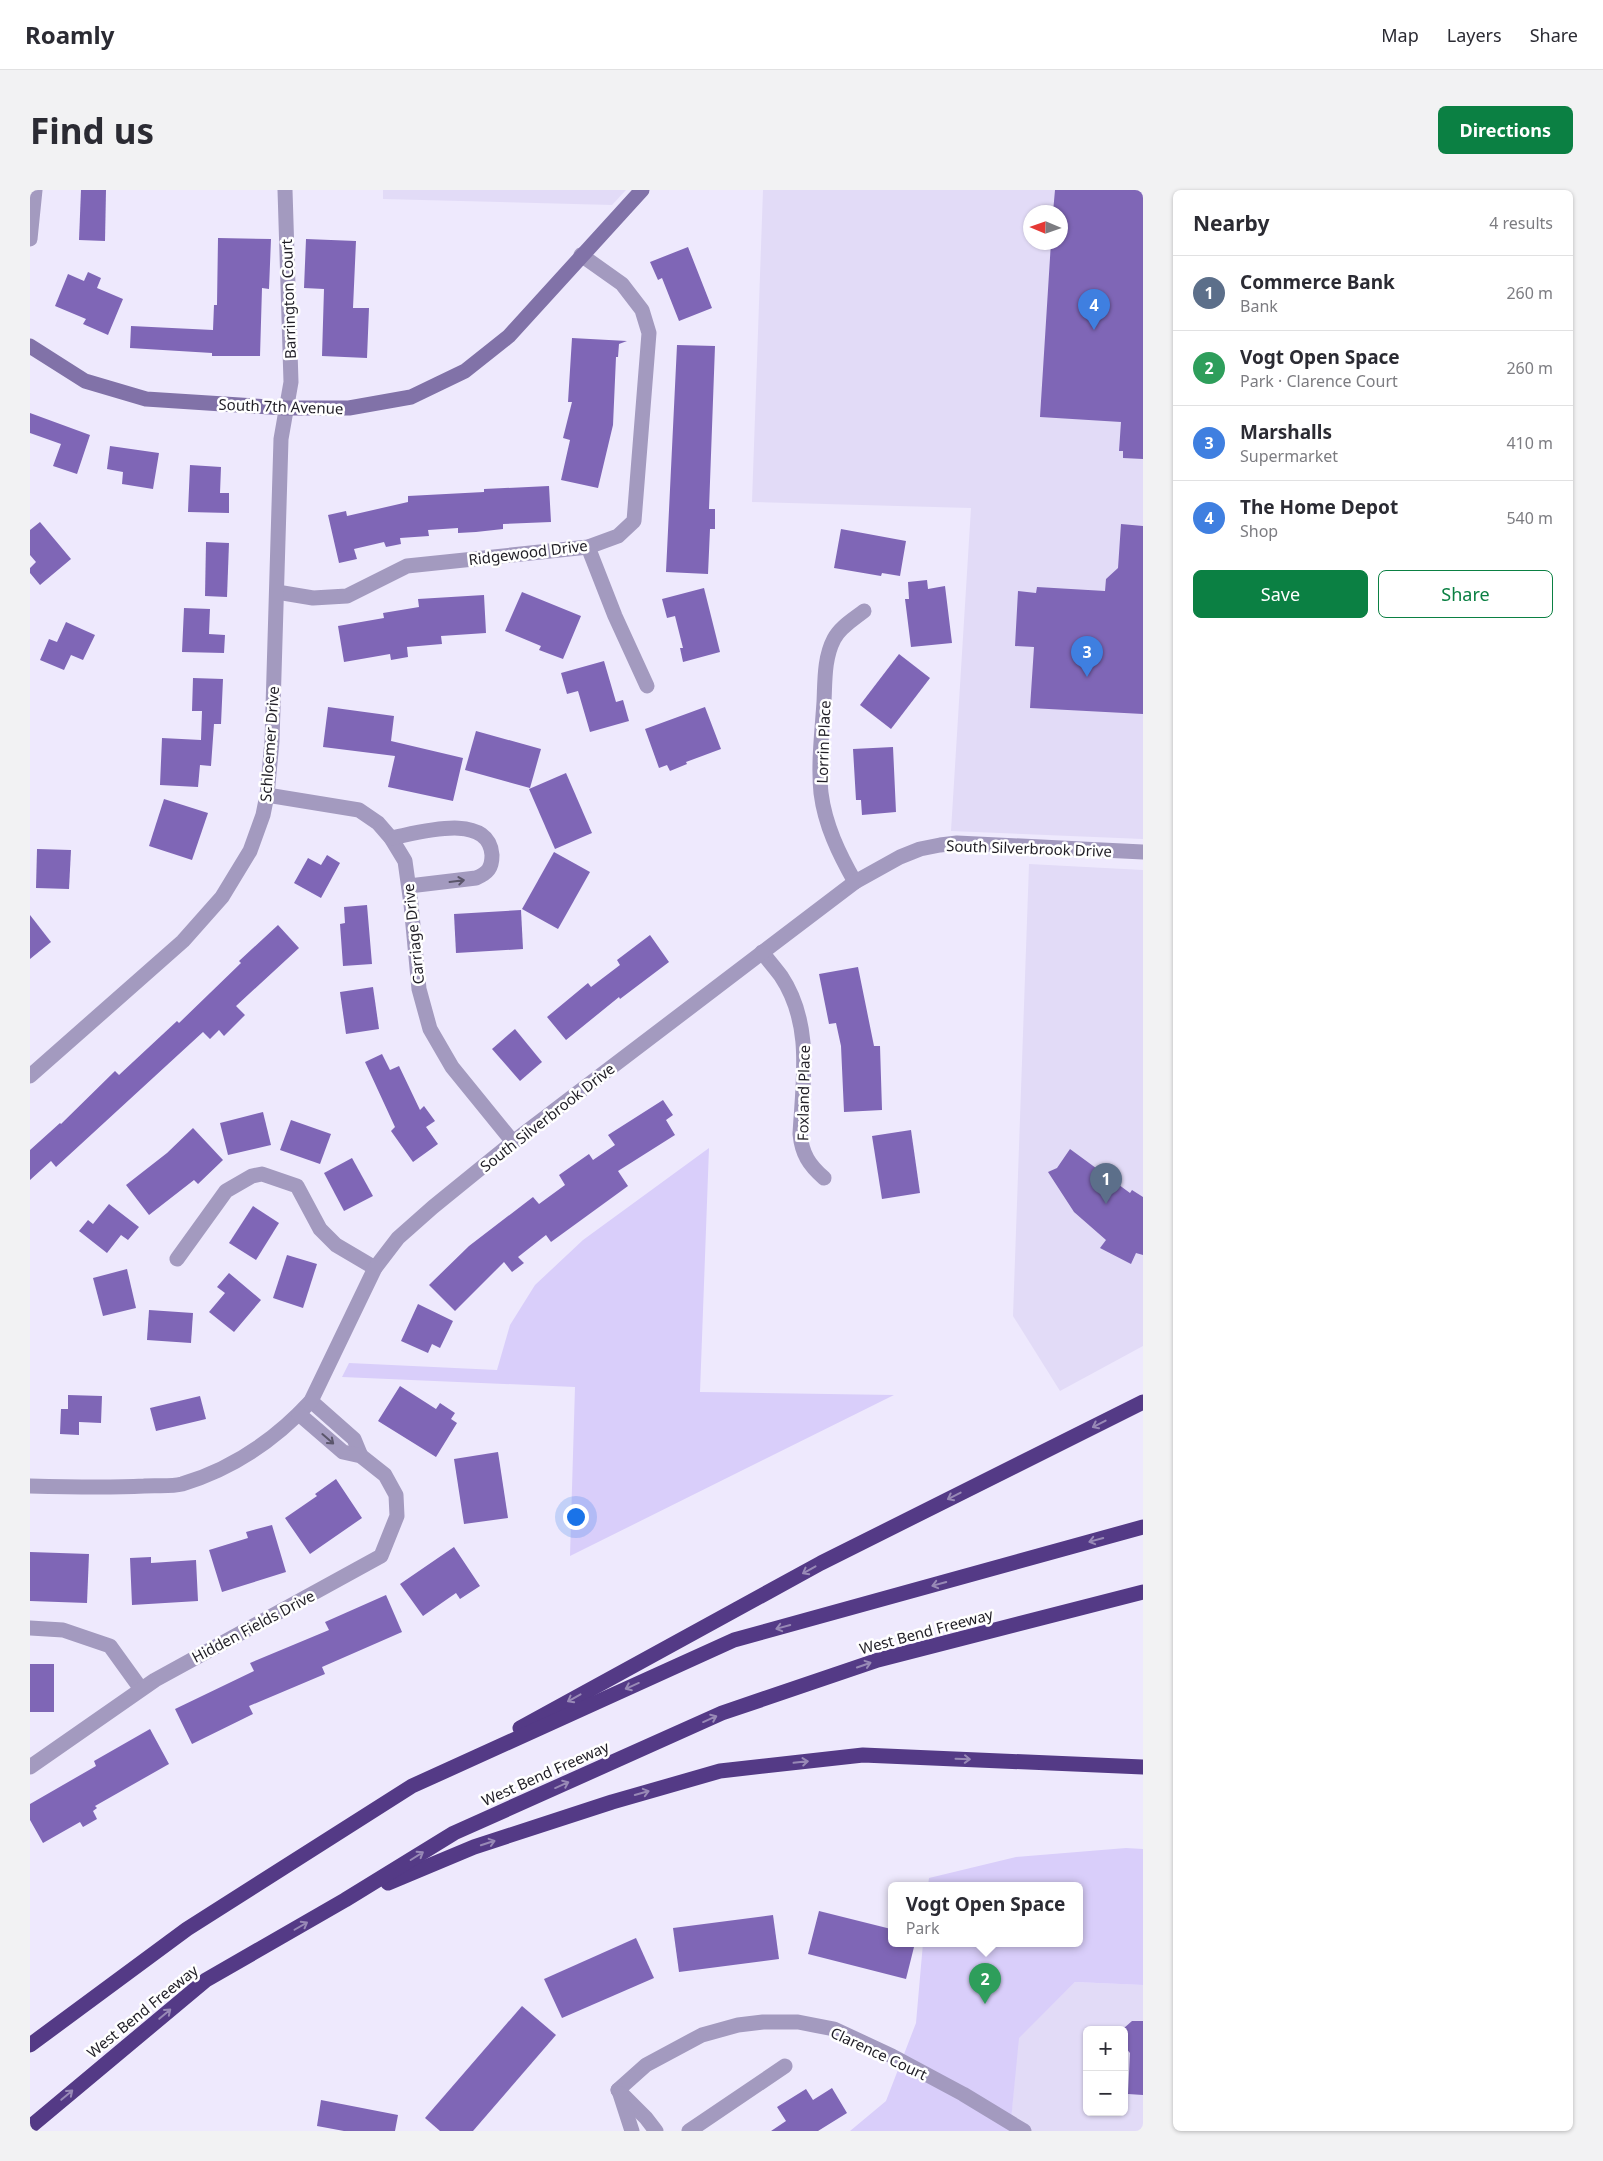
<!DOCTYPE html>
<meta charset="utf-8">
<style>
body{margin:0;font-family:"Noto Sans",sans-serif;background:#f2f2f3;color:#2b2b33}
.controls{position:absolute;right:15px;bottom:15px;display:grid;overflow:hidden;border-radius:8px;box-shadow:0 1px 4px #0004}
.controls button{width:45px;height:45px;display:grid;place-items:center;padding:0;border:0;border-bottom:1px solid #e1e1e2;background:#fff;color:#2b2b33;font:25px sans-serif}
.compass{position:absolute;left:993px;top:15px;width:45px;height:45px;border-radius:50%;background:#fff;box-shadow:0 1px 4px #0004;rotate:272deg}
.you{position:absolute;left:545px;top:1326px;width:18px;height:18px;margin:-12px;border:4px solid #fff;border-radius:50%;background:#1a73e8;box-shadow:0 0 0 8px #1a73e833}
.badge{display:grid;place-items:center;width:32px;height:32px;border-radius:50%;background:#0b8043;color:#fff;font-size:16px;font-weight:700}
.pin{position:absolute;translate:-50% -41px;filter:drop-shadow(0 1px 2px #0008)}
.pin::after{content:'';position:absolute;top:26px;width:18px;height:15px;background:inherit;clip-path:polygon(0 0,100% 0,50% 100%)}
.popup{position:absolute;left:858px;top:1692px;width:195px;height:65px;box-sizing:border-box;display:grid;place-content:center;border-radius:8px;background:#fff;filter:drop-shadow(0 1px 4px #0005);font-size:16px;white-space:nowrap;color:#7c7c81}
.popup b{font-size:19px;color:#2b2b33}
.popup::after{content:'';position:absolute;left:50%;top:100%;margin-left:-10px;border:10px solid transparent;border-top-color:#fff}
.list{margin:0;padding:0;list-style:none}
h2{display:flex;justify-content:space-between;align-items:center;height:65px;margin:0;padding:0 20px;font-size:21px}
h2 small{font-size:16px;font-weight:400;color:#7c7c81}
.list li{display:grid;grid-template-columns:32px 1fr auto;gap:15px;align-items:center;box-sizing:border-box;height:75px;padding:0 20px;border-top:1px solid #e1e1e2}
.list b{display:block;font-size:19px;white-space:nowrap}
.list p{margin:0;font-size:16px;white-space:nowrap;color:#7c7c81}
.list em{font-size:16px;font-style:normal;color:#7c7c81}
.actions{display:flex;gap:10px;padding:15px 20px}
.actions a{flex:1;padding:11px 0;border:1px solid #0b8043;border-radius:8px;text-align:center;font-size:18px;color:#0b8043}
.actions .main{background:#0b8043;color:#fff}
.map{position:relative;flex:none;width:1113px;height:1941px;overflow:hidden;border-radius:8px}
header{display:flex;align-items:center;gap:30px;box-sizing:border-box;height:70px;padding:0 25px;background:#fff;border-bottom:1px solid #e1e1e2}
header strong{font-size:24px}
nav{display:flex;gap:28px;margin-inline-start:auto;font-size:18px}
.intro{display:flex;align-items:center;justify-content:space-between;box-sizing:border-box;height:120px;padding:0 30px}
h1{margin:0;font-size:35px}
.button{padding:12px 22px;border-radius:8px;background:#0b8043;color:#fff;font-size:18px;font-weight:700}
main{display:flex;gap:30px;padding:0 30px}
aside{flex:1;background:#fff;border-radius:8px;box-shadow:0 1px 4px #0004}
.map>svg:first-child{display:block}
</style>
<header>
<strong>Roamly</strong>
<nav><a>Map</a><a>Layers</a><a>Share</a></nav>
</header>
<div class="intro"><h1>Find us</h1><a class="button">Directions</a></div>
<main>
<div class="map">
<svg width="1113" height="1941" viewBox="0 0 1113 1941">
<rect width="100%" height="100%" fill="#eee9fd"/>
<g fill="#e2dbf7" fill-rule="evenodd">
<polygon points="353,0 596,0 582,15 353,9"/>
<path d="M 733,0 L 1113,0 L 1113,649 L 921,641 L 941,318 L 722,312 ZM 1001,22 L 1030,22 L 1030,52 L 1001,52 Z"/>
<polygon points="999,674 1113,680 1113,1156 1030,1201 983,1126"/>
<path d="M 1045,1792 L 1113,1795 L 1113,1941 L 980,1941 L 988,1848 ZM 1057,1840 L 1094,1840 L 1094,1922 L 1057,1922 Z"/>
</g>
<g fill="#d9cefa">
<polygon points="679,958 670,1202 864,1205 540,1366 545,1197 312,1187 319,1173 467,1180 480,1135 505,1095 553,1050"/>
<polygon points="1096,1658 1113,1659 1113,1795 1045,1792 989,1848 980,1941 820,1941 856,1911 886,1833 893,1753 1049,1753 1049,1695 898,1695 899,1688 986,1667"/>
</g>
<g fill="#7f66b6">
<polygon points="51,0 76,0 75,51 49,50"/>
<polygon points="1025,0 1113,0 1113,269 1093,268 1093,261 1089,261 1091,232 1010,227 1021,52 1030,52 1030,22 1023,22"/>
<polygon points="188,48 241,49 239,99 232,98 230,166 182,166 182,163 100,158 101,136 183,140 184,115 187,115"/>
<polygon points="276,49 326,51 323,118 339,118 337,168 292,166 294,99 274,98"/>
<polygon points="658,57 682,118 649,131 632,88 628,90 620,72"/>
<polygon points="58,82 71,88 67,98 93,109 78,145 53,134 56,129 25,116 38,84 54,91"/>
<polygon points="542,148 597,151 589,154 588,167 586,167 583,235 568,298 531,290 540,250 533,248 542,212 538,212"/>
<polygon points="647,155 685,156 679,319 685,319 685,339 680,339 678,384 636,382"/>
<polygon points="0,223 60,245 47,284 23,276 31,254 0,243"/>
<polygon points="80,256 129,263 123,299 92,294 93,282 77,279"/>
<polygon points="160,275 191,277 190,303 199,303 199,323 158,322"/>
<polygon points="519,296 521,332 473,334 473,339 446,342 428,343 428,338 398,340 399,346 370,348 371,354 356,357 354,352 324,359 327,369 309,373 298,325 316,321 317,326 378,312 378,306 454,302 454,299"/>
<polygon points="10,332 41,369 10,395 0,383 0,378 6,372 0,365 0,340"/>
<polygon points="1091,334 1113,336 1113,524 1000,518 1004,457 985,456 988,401 1006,403 1007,397 1075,401 1076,389 1088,378"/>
<polygon points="811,339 876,351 870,386 852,383 851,386 804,378"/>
<polygon points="176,352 199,353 197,407 175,406"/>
<polygon points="897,390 898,399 915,396 922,453 881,457 875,409 879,409 878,392"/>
<polygon points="674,398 690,462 653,472 650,458 653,458 645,426 637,428 632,409"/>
<polygon points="492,402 551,426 533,469 509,460 511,456 475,441"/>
<polygon points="454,405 456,443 411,446 412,454 377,457 378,467 361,470 360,464 314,472 308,436 354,428 353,423 389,417 388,409"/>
<polygon points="154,418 180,419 179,444 195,445 194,463 152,462"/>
<polygon points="36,432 65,445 53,470 41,465 34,480 10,470 19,449 27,452"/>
<polygon points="869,464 900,488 861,539 830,515"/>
<polygon points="574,471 586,512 593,510 599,531 560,542 548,501 537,504 531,483"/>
<polygon points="163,488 193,489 191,534 184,534 181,576 170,575 168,597 130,595 132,548 171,550 172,521 162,521"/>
<polygon points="298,517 364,526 361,551 433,568 423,611 358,597 365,566 293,557"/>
<polygon points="675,517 691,559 656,572 657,574 640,581 637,575 629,578 615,539"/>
<polygon points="446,541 511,559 500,598 435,580"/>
<polygon points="863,557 866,622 832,625 831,610 826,610 823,559"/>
<polygon points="536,583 562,643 525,659 499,599"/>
<polygon points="134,609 178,623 162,670 119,656"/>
<polygon points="7,659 41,660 39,699 6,698"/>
<polygon points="524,662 560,682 528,739 492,719"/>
<polygon points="297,665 310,673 291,708 264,693 278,668 291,675"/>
<polygon points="337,715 342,774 313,776 310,734 315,733 314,717"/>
<polygon points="491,720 493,759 426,763 424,724"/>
<polygon points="0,725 21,752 0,769"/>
<polygon points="248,735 269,758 206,816 215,825 194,846 189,840 180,849 173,842 26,977 21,971 0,990 0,960 30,933 31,934 85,881 89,885 147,831 149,833 211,773 209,771"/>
<polygon points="620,745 639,772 590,809 589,807 536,850 517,827 558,793 561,797 590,775 587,770"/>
<polygon points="828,777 844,856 850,856 852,920 814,922 811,856 806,833 799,834 789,784"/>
<polygon points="343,797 349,839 316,844 310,802"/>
<polygon points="485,839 512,872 490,891 462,859"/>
<polygon points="352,864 360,880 369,876 390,920 394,916 405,931 396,937 408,954 383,972 361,941 365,937 335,872"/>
<polygon points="633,910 643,925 636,930 645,945 588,981 598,996 521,1052 516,1045 488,1067 494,1073 482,1082 474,1072 425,1121 399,1095 439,1056 503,1007 509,1014 535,995 529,985 559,964 563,970 585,955 578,945"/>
<polygon points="233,922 241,955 198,965 190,933"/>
<polygon points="261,930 301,944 290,974 250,960"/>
<polygon points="163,938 193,970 168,994 164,990 119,1025 96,995 137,963"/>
<polygon points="881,940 890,1003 852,1009 842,946"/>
<polygon points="1040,959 1100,1003 1102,1000 1113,1007 1113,1065 1106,1063 1101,1074 1070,1058 1076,1050 1044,1022 1018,982 1027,978"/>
<polygon points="322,968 343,1006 314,1021 294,983"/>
<polygon points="79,1014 109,1037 98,1050 91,1045 77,1063 49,1041 58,1030 63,1034"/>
<polygon points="223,1016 249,1033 226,1070 199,1053"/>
<polygon points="257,1065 287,1074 273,1118 243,1108"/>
<polygon points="97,1079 106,1118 73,1126 63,1088"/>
<polygon points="199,1083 231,1110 204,1142 179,1122 195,1103 187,1097"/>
<polygon points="388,1114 423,1131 410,1158 402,1154 398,1163 371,1151"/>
<polygon points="119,1120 163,1123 161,1153 117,1150"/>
<polygon points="370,1196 406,1219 410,1213 425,1223 421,1229 427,1233 406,1267 348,1231"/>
<polygon points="38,1205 72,1206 71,1233 49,1232 49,1245 30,1244 31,1219 38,1219"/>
<polygon points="170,1206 176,1229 126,1241 120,1218"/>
<polygon points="468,1262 478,1328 434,1334 424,1269"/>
<polygon points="306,1289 332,1328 280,1364 255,1328 287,1306 285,1304"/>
<polygon points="242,1335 256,1382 192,1402 179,1360 218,1348 216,1342"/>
<polygon points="424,1357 450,1396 430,1409 426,1403 393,1426 370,1394"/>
<polygon points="0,1362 59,1364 57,1413 0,1411"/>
<polygon points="121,1367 121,1373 166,1370 168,1411 102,1415 100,1368"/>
<polygon points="356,1405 372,1442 292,1477 295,1484 219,1516 223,1524 162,1554 145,1519 224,1481 220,1473 299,1440 295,1432"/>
<rect x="0" y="1474" width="24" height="48"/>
<polygon points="120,1539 139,1574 65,1616 67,1618 63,1621 67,1629 53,1637 50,1632 13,1653 0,1630 0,1614 66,1576 64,1571"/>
<polygon points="789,1721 861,1739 861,1753 885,1753 876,1789 778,1764"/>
<polygon points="743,1725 749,1769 649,1782 643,1738"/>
<polygon points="606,1748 624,1788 532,1828 514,1789"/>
<polygon points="492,1816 526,1845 443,1941 410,1941 395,1928"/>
<polygon points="1102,1831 1113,1831 1113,1905 1098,1904 1100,1863 1094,1856 1094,1838"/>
<polygon points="802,1898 817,1923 788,1941 741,1941 756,1931 747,1917 776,1899 783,1910"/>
<polygon points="291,1910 368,1925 365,1941 314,1941 287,1936"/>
</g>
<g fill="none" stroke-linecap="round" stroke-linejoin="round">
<g stroke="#a39abf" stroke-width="15">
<polyline points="0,49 5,0"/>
<polyline points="558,357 585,426 617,496"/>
<polyline points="247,402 283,408 317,406 377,376 558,357 588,346 604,331 619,143 612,120 592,94 551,65"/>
<polyline points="237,605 329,620 348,633 361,648 375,671 381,714 389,799 400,839 422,877 483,952"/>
<path d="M 361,648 C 388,643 459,621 462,665 C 462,678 458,683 446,688 L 379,696"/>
<path d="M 825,692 C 809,664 795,635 791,603 C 788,574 792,542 794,512 C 795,491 794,468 804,449 C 810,437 824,429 834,421"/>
<path d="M 732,762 C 738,770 745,778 751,786 C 783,834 773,890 770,944 C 772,964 779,975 794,988"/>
<polyline points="0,886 153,751 192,707 220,661 233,625 237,605 242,551 251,249 261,192 255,0"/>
<polyline points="147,1069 196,1001 222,986 232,984 267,996 290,1039 306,1055 345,1078"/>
<polyline points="281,1211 324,1249 331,1266"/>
<path d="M 0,1296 C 38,1297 76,1298 114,1296 C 126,1295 140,1297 152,1294 C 202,1279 246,1249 281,1211 L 345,1078 L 368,1048 L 403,1017 L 483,952 L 825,692 L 870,667 L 890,659 L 910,655 L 927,653 L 1113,662"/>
<polyline points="0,1438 33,1440 80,1456 111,1499"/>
<polyline points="0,1577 125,1490 351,1366 367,1326 366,1305 355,1285 331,1266 313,1262 269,1224"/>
<polyline points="588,1900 616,1875 672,1845 708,1835 733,1832 768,1832 804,1839 862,1866 933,1904 994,1941"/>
<polyline points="588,1900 616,1928 626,1941"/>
<polyline points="590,1904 602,1941"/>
<polyline points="659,1941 755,1876"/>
</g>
<polyline stroke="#8172a8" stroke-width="15" points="0,156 55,191 116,209 255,218 319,218 381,207 435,181 479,146 612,0"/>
<g stroke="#543a86" stroke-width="15">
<polyline points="490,1538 791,1373 1113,1212"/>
<polyline points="358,1693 444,1657 582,1612 690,1581 833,1565 1113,1577"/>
<polyline points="0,1855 157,1739 382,1596 704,1450 1113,1337"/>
<polyline points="0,1937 176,1790 315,1710 424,1643 692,1523 848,1470 1113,1402"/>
</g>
</g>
<defs><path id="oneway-shaft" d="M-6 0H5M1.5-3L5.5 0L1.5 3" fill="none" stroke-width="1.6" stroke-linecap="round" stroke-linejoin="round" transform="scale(1.25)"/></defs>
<g stroke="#5b566b">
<use href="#oneway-shaft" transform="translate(427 691) rotate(-7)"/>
<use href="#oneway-shaft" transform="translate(298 1249) rotate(41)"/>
</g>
<g stroke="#9889b6">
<use href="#oneway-shaft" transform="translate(1069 1234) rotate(153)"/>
<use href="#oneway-shaft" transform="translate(924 1306) rotate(153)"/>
<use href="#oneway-shaft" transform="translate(1066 1350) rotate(165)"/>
<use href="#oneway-shaft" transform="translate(779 1380) rotate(151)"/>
<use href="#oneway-shaft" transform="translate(909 1394) rotate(165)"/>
<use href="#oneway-shaft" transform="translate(753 1437) rotate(165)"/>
<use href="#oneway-shaft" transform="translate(834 1475) rotate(-19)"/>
<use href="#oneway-shaft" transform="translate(602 1496) rotate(156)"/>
<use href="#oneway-shaft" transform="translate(544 1508) rotate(151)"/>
<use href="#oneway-shaft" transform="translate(680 1529) rotate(-24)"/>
<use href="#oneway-shaft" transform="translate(933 1569) rotate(2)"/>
<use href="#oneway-shaft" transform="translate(771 1572) rotate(-6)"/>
<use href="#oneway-shaft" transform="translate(532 1595) rotate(-24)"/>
<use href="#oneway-shaft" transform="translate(612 1603) rotate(-16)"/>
<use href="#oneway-shaft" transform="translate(458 1653) rotate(-18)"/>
<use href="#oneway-shaft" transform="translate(387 1666) rotate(-32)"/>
<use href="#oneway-shaft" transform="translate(271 1736) rotate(-30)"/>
<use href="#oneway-shaft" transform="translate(135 1824) rotate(-40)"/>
<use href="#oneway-shaft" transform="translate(37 1905) rotate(-40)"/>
</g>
<g text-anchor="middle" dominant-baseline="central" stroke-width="5" stroke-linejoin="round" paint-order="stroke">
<g font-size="15" fill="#201e26" stroke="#fff">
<text transform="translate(258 109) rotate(-92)">Barrington Court</text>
<text transform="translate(251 216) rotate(2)">South 7th Avenue</text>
<text transform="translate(498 362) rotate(-7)">Ridgewood Drive</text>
<text transform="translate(793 552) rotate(-88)">Lorrin Place</text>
<text transform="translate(239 554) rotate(-86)">Schloemer Drive</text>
<text transform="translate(999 658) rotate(2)">South Silverbrook Drive</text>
<text transform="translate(383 744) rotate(-96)">Carriage Drive</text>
<text transform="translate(773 903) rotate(-89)">Foxland Place</text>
<text transform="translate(517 927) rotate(-38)">South Silverbrook Drive</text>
<text transform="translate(223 1436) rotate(-28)">Hidden Fields Drive</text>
<text transform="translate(896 1441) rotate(-15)">West Bend Freeway</text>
<text transform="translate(515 1583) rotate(-24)">West Bend Freeway</text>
<text transform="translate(112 1821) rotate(-39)">West Bend Freeway</text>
<text transform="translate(849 1863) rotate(25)">Clarence Court</text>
</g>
</g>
</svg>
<div class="controls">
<button>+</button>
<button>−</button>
</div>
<svg class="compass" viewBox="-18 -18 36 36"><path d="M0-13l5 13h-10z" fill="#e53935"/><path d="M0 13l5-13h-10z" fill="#7c7c81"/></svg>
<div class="you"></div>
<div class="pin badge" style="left:1076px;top:1014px;background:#5c6f8a">1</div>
<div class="pin badge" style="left:955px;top:1814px;background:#2e9e5b">2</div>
<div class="popup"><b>Vogt Open Space</b>Park</div>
<div class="pin badge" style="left:1057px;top:487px;background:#3f7fe0">3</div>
<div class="pin badge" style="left:1064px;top:140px;background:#3f7fe0">4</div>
</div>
<aside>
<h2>Nearby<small>4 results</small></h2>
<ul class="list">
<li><span class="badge" style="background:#5c6f8a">1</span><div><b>Commerce Bank</b><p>Bank</p></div><em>260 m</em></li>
<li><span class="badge" style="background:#2e9e5b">2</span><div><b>Vogt Open Space</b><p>Park · Clarence Court</p></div><em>260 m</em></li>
<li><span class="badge" style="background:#3f7fe0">3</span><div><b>Marshalls</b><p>Supermarket</p></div><em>410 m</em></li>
<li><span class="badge" style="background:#3f7fe0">4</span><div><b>The Home Depot</b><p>Shop</p></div><em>540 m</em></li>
</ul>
<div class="actions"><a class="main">Save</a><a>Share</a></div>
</aside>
</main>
